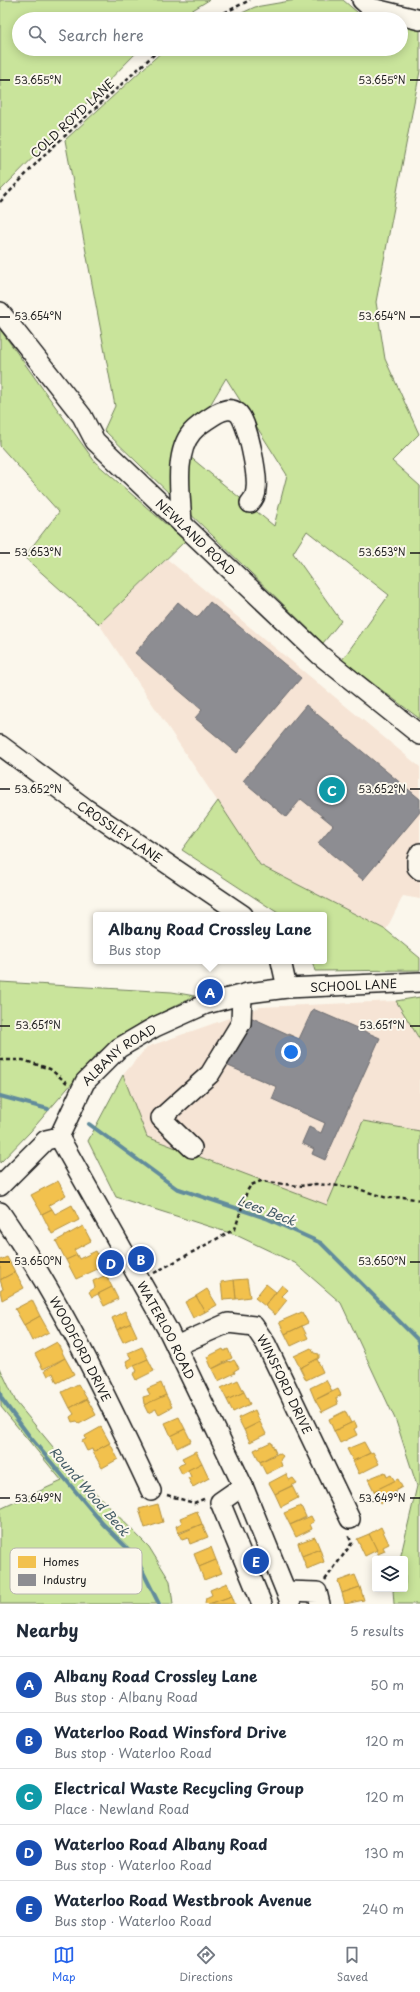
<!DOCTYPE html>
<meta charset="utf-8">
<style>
body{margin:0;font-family:"Playpen Sans",sans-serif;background:#f6f6f7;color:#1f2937}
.controls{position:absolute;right:12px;bottom:12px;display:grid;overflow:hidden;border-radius:4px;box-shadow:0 2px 10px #0003}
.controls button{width:36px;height:36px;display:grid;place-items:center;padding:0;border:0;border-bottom:1px solid #e0e1e3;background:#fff;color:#1f2937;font:20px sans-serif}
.you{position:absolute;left:291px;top:1052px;width:14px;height:14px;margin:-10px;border:3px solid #fff;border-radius:50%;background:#1a73e8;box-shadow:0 0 0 6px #1a73e833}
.badge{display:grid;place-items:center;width:26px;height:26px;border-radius:50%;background:#2563eb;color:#fff;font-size:13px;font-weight:700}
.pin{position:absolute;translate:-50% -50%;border:2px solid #fff;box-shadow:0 1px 4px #0006}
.popup{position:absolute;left:93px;top:912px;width:234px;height:52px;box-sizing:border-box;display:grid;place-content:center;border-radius:4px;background:#fff;filter:drop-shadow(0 1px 3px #0005);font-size:13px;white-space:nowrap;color:#747a83}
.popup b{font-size:15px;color:#1f2937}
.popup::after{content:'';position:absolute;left:50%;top:100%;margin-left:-8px;border:8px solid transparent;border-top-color:#fff}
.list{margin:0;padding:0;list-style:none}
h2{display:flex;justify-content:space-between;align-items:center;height:52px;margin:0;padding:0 16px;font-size:17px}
h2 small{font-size:13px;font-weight:400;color:#747a83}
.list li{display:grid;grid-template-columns:26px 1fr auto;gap:12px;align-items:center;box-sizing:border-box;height:56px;padding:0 16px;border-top:1px solid #e0e1e3}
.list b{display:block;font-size:15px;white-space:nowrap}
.list p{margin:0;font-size:13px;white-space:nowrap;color:#747a83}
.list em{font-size:13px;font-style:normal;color:#747a83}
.icon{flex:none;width:22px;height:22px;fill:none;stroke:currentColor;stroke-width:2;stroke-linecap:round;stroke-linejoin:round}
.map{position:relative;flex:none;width:420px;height:1604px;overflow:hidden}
.search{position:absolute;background:#fff;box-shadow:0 2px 10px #0003;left:12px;right:12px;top:12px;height:44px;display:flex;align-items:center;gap:10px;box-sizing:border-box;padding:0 14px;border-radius:22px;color:#747a83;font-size:15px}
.sheet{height:332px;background:#fff}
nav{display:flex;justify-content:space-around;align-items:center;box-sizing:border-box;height:56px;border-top:1px solid #e0e1e3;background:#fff;font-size:11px;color:#747a83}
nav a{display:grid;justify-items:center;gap:2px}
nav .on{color:#2563eb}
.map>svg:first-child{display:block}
</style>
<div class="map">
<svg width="420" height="1604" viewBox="0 0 420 1604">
<rect width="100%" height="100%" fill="#fbf7ec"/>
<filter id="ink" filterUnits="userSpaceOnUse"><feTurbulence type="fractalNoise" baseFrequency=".025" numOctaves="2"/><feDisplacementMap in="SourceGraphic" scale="8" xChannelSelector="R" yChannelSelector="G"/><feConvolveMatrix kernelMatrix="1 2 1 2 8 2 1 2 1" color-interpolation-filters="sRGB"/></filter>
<g filter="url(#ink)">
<g fill="#f6e4d5">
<polygon points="167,559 420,767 420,899 403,896 386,930 260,865 99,624"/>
<polygon points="396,1001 420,1040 420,1131 363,1121 327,1205 146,1137 123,1075 147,1047 260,1007"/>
</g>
<g fill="#c9e49b" stroke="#72805c" fill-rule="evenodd">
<polygon points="0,0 209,0 178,19 19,19 19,49 140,49 0,191"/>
<polygon points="296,0 343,0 365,19 229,19 255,7"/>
<path d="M 401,26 L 420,30 L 420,71 L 376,302 L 385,359 L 419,434 L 392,461 L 420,486 L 420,719 L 342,660 L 389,595 L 307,531 L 293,553 L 341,621 L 323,643 L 104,430 L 115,406 L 65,140 L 165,49 L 401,49 ZM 226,378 L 287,475 L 274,526 L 183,451 Z"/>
<polygon points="0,329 95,462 185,541 99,624 24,557 59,512 0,446"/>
<polygon points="218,801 260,865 386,930 420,958 420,970 315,971 312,961 324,961 324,915 281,915 182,850"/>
<polygon points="0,982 172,992 195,996 142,1022 98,1053 30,1132 0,1163"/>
<polygon points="420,997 420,1040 396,1001"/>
<polygon points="123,1075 147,1137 327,1205 363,1121 420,1131 420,1604 394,1604 393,1590 405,1589 405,1559 400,1559 417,1486 396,1421 341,1303 295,1263 236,1235 116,1197 88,1141"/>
<polygon points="0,1368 16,1402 67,1464 149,1547 170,1581 173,1604 0,1604 0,1509 62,1481 1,1407"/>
</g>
<g fill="#f2c14e" stroke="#b2903f">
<polygon points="58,1181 66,1195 49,1205 52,1209 42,1214 31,1195"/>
<polygon points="72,1205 79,1220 52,1234 42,1214 52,1209 55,1214"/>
<polygon points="83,1226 91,1241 74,1250 77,1255 66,1260 56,1241"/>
<polygon points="96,1251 104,1266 76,1279 66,1260 77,1255 79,1259"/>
<polygon points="7,1257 15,1272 0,1280 0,1260"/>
<polygon points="15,1272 24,1288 2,1300 0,1291 3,1289 0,1280"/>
<polygon points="106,1275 112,1287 92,1297 89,1292 95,1288 93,1281"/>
<polygon points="247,1279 250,1297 236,1299 234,1280"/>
<polygon points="234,1280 236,1299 223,1300 221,1282"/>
<polygon points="266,1284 276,1292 265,1306 255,1298"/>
<polygon points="282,1285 288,1290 282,1296 287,1300 275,1315 265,1306"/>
<polygon points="112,1287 118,1299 104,1306 98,1294"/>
<polygon points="207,1289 217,1305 205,1312 196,1296"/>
<polygon points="196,1296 205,1312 193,1318 185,1302"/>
<polygon points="32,1300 40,1316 24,1325 15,1309"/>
<polygon points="125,1311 131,1323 117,1330 112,1318"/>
<polygon points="302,1312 308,1323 285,1334 279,1322"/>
<polygon points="40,1316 49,1332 32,1341 24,1325"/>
<polygon points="131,1323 137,1336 123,1342 117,1330"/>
<polygon points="302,1326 308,1338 291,1346 285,1334"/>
<polygon points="57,1342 65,1358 43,1369 35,1354"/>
<polygon points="142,1347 148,1359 129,1368 126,1361 131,1358 128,1353"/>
<polygon points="311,1348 314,1353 319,1354 319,1358 300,1368 294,1356"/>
<polygon points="223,1349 224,1351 228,1349 232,1358 212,1369 207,1357"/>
<polygon points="65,1358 74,1374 57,1383 53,1373 48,1376 45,1370"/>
<polygon points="148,1359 154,1371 136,1380 133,1374 137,1371 134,1365"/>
<polygon points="317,1359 323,1372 306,1380 300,1368"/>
<polygon points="234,1360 239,1368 234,1371 235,1373 218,1381 212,1369 229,1361 230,1362"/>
<polygon points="238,1380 244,1392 227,1400 221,1388"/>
<polygon points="326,1380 332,1391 315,1400 310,1388"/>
<polygon points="161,1383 166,1395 147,1405 144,1404 143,1397 150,1395 147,1389"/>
<polygon points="78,1384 87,1399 70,1408 62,1392"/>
<polygon points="338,1389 341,1395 336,1398 338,1404 322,1412 315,1400"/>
<polygon points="244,1392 250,1404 233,1412 227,1400"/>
<polygon points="166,1395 172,1407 159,1414 156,1409 148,1413 144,1405"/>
<polygon points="87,1399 96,1415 79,1424 77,1421 72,1422 70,1417 74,1414 70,1408"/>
<polygon points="255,1410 260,1422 244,1430 238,1418"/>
<polygon points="345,1411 351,1423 334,1431 329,1419"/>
<polygon points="179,1417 185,1429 171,1436 165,1423"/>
<polygon points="260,1422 266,1434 250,1442 244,1430"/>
<polygon points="353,1422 355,1422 357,1427 354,1429 357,1435 340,1443 334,1431"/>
<polygon points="101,1427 110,1443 93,1452 92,1449 87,1451 82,1441 86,1439 85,1436"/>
<polygon points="185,1429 191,1441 177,1448 171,1436"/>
<polygon points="271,1442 276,1453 260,1462 254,1450"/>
<polygon points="364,1442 370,1453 353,1461 347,1449"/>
<polygon points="110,1443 118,1459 102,1468 93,1452"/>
<polygon points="196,1451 202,1463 182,1474 178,1466 185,1463 182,1458"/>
<polygon points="373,1452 379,1464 359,1474 353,1461"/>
<polygon points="279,1453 283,1456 280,1460 282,1466 266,1474 260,1462"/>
<polygon points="202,1463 209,1478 193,1487 188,1478 191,1477 188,1470"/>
<polygon points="385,1472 387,1477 391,1475 395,1481 374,1491 368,1479"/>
<polygon points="286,1474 289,1480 293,1478 297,1483 275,1494 269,1483"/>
<polygon points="398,1479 402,1487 395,1491 396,1495 380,1504 374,1491"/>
<polygon points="292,1486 298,1498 281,1507 275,1494"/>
<polygon points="158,1504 163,1522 145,1528 139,1509"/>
<polygon points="301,1506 306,1517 290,1525 284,1513"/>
<polygon points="197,1511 202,1524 178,1533 176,1526 182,1523 180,1518"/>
<polygon points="311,1516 314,1522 310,1524 312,1529 296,1537 290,1525"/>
<polygon points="202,1524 208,1537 190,1544 188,1538 182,1540 179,1534"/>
<polygon points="381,1527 389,1544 383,1547 385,1551 378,1554 369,1534"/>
<polygon points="369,1534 377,1550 365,1556 357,1539"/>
<polygon points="315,1537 320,1549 302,1556 298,1543"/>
<polygon points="211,1547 216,1560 199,1567 194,1554"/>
<polygon points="320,1549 324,1562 307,1569 302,1556"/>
<polygon points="216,1560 222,1573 204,1580 199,1567"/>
<polygon points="355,1575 360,1587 342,1593 338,1581"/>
<polygon points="227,1583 232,1596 209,1604 205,1603 206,1598 212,1595 210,1590"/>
<polygon points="360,1587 364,1600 345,1604 342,1593"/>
<polygon points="232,1596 235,1604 209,1604"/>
</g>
<g fill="#8d8d92" stroke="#6b6b6f">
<polygon points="178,602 197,618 210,602 301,678 237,753 195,718 202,710 135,653"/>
<polygon points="306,705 420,799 420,812 363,880 318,843 333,825 301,799 286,817 243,781"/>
<polygon points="313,1009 380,1038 325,1160 312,1154 314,1149 302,1143 309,1127 321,1133 325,1123 272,1099 277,1087 226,1065 248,1016 299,1039"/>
</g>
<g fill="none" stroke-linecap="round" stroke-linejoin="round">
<g stroke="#628c9c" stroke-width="4">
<polyline points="0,1096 48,1109"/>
<polyline points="89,1124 176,1188 266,1218 321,1243 418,1340 420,1352"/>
<polyline points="0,1393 1,1398 30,1437 103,1524 135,1556 159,1604"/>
</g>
<defs>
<g id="minor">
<polyline points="362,0 371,8 420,20"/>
<path id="s1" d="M 0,312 L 82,416 L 95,441 L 320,655 L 420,735"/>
<path d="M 182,524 C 181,497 173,454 192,432 C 198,425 208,419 216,414 C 223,410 231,407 238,413 C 248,422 258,476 256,489 C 256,495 254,499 250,503"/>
<path id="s2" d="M 0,745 L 85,808 L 243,915"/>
<polyline points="420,853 417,859 417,867 420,870"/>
<polyline points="281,961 287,988"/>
<path id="s3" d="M 59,1137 L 169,1332 L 243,1486 L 291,1604"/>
<path id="s4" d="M 59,1137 L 85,1082 L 119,1048 L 155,1027 L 206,1004 L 248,993 L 287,988 L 420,982"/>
<polyline points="192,1148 161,1118 210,1074 241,1023 242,995"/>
<polyline points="0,1186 46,1140 59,1137"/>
<path id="s5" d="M 0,1212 C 60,1299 106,1395 151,1491"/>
<path id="s6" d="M 176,1346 L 228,1323 L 254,1326 L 266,1344 L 350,1519"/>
<polyline points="243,1486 220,1502 262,1604"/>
<polyline points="286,1591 317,1592 320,1604"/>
</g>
</defs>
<use href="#minor" stroke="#1c1c1c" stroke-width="22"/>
<g stroke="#1c1c1c" stroke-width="2.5" stroke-dasharray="4 3" stroke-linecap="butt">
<polyline points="212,19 250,0"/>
<polyline points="0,202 44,155 160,49"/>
<polyline points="0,1060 23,1060 50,1069 67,1083"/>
<polyline points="154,1273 235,1229 247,1191 251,1185 261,1181 299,1186 316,1184 352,1187 387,1198 403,1197 420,1200"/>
<polyline points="167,1495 194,1503 206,1498"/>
<polyline points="325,1580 352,1543 348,1535"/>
</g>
<use href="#minor" stroke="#fbf7ec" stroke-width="19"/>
</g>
</g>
<path fill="none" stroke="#1c1c1c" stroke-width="1.5" d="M 0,80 L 10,80M 410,80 L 420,80M 0,317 L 10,317M 410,317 L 420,317M 0,553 L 10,553M 410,553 L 420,553M 0,789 L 10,789M 410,789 L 420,789M 0,1026 L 10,1026M 410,1026 L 420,1026M 0,1262 L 10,1262M 410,1262 L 420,1262M 0,1498 L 10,1498M 410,1498 L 420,1498"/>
<g text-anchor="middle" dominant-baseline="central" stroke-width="4" stroke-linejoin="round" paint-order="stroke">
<g font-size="12" fill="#1c1c1c" stroke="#fbf7ec">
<text transform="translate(72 118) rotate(-43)">COLD ROYD LANE</text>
<text stroke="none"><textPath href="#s1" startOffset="300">NEWLAND ROAD</textPath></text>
<text stroke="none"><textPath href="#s2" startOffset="148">CROSSLEY LANE</textPath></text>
<text stroke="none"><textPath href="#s4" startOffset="356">SCHOOL LANE</textPath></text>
<text stroke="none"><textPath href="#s4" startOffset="105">ALBANY ROAD</textPath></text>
<text stroke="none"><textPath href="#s3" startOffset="221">WATERLOO ROAD</textPath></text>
<text stroke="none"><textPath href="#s5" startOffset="159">WOODFORD DRIVE</textPath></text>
<text stroke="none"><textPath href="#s6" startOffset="149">WINSFORD DRIVE</textPath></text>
</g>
<g font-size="13" font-style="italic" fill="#455d67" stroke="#fbf7ec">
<text transform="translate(267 1210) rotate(21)">Lees Beck</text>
<text transform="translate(90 1491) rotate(49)">Round Wood Beck</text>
</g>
</g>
<rect x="10" y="1548" width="132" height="46" rx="6" fill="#fbf7ec" stroke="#b8b5ae" stroke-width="1"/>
<rect x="18" y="1556" width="18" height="12" fill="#f2c14e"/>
<rect x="18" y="1574" width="18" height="12" fill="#8d8d92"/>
<g font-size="11" fill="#1c1c1c">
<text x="43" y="1566">Homes</text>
<text x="43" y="1584">Industry</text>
</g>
<g font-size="10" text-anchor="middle" fill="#1c1c1c" stroke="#fbf7ec" stroke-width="4" stroke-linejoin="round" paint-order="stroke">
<text x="38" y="84">53.655°N</text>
<text x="382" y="84">53.655°N</text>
<text x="38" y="320">53.654°N</text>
<text x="382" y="320">53.654°N</text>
<text x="38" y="556">53.653°N</text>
<text x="382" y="556">53.653°N</text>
<text x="38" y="793">53.652°N</text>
<text x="382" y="793">53.652°N</text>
<text x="38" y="1029">53.651°N</text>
<text x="382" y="1029">53.651°N</text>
<text x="38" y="1265">53.650°N</text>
<text x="382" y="1265">53.650°N</text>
<text x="38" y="1502">53.649°N</text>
<text x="382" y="1502">53.649°N</text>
</g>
</svg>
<div class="controls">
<button><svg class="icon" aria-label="layers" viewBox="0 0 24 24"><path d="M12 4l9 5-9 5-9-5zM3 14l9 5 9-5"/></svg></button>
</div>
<div class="you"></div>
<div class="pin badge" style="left:210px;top:992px;background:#1a4fb4">A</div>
<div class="popup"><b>Albany Road Crossley Lane</b>Bus stop</div>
<div class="pin badge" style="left:141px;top:1259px;background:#1a4fb4">B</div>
<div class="pin badge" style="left:332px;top:790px;background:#0f9aa8">C</div>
<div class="pin badge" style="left:111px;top:1263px;background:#1a4fb4">D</div>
<div class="pin badge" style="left:256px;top:1561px;background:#1a4fb4">E</div>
<div class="search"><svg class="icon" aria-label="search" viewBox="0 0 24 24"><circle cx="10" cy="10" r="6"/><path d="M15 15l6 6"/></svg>Search here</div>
</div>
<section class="sheet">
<h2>Nearby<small>5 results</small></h2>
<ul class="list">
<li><span class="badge" style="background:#1a4fb4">A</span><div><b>Albany Road Crossley Lane</b><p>Bus stop · Albany Road</p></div><em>50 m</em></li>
<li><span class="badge" style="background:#1a4fb4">B</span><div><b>Waterloo Road Winsford Drive</b><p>Bus stop · Waterloo Road</p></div><em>120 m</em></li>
<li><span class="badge" style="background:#0f9aa8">C</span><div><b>Electrical Waste Recycling Group</b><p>Place · Newland Road</p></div><em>120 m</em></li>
<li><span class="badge" style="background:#1a4fb4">D</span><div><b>Waterloo Road Albany Road</b><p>Bus stop · Waterloo Road</p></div><em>130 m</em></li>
<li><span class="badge" style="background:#1a4fb4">E</span><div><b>Waterloo Road Westbrook Avenue</b><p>Bus stop · Waterloo Road</p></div><em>240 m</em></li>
</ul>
</section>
<nav>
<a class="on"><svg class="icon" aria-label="map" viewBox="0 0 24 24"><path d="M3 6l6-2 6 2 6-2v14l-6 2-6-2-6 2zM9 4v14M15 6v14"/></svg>Map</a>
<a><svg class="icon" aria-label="directions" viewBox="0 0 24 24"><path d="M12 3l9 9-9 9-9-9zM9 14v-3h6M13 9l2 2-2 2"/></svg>Directions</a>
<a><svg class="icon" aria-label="saved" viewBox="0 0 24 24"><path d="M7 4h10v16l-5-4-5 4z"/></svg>Saved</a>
</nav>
